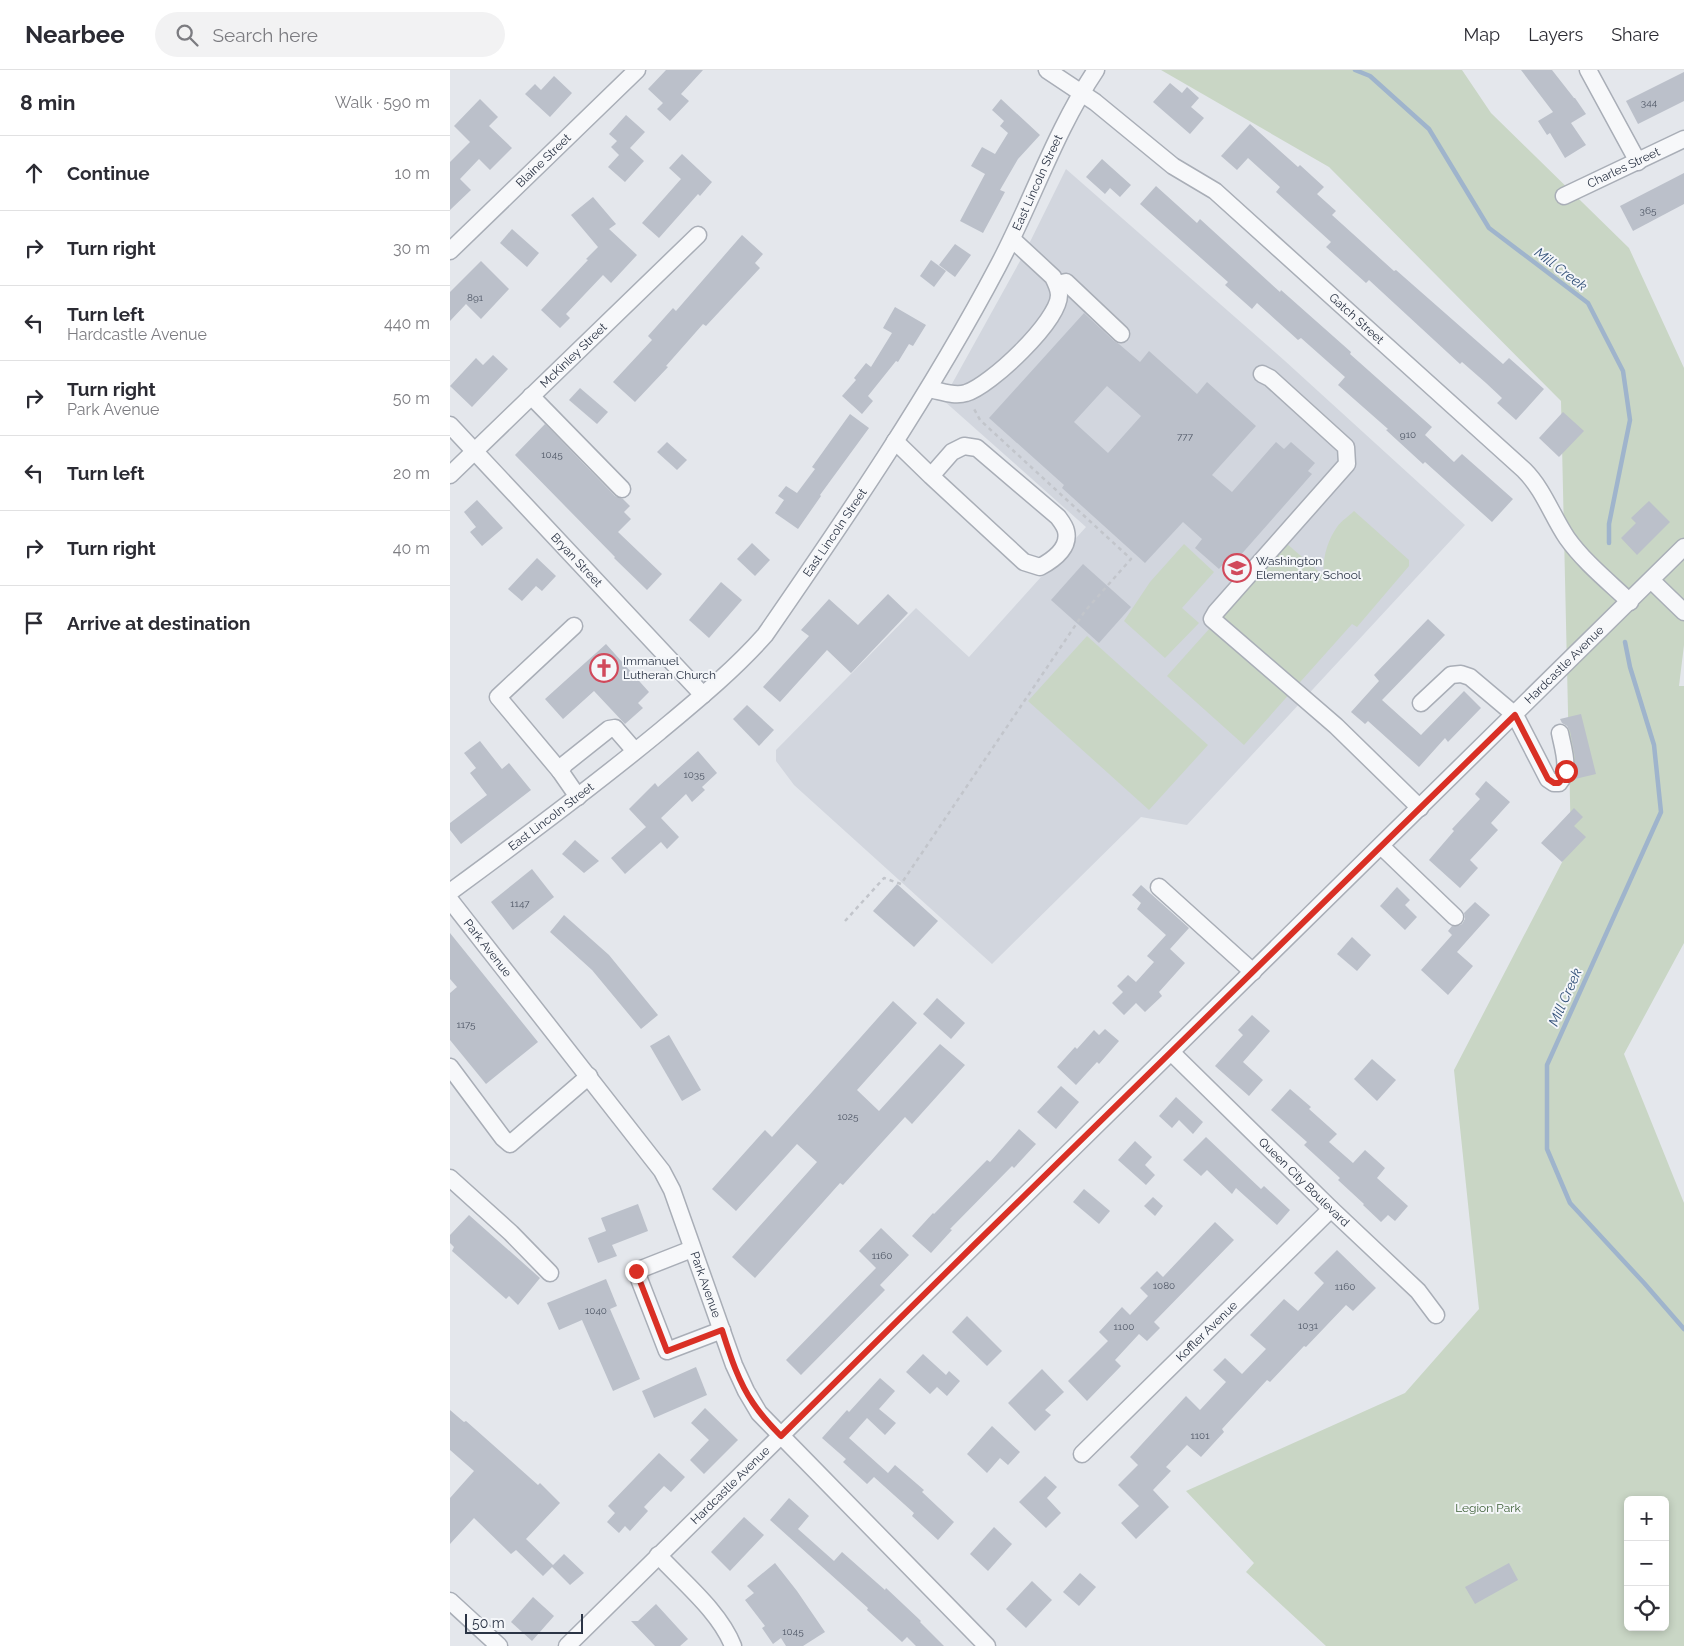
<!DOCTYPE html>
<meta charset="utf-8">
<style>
body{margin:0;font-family:Raleway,sans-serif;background:#f2f2f3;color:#2b2b33}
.controls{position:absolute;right:15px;bottom:15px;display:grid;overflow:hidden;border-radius:8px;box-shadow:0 2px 8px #0003}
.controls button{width:45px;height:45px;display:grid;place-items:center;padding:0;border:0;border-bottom:1px solid #e1e1e2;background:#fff;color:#2b2b33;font:25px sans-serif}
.scale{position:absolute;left:15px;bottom:12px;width:118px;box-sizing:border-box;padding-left:5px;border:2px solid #2b3445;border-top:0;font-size:14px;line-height:18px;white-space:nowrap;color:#2b3445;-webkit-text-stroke:4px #f4f6f9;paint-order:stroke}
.stop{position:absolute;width:15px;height:15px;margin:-11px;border:4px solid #d93025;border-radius:50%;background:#fff}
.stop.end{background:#d93025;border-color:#fff;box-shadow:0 1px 5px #0008}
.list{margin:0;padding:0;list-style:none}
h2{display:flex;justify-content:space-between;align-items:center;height:65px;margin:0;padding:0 20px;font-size:21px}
h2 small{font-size:16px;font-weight:400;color:#7c7c81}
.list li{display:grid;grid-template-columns:32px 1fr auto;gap:15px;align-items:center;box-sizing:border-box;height:75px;padding:0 20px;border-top:1px solid #e1e1e2}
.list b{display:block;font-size:19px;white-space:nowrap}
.list p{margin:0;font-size:16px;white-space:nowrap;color:#7c7c81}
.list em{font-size:16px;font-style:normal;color:#7c7c81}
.icon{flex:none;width:28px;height:28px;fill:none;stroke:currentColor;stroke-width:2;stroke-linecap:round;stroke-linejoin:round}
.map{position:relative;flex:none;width:1234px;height:1576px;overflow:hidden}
header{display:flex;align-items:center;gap:30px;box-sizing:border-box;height:70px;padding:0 25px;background:#fff;border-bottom:1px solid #e1e1e2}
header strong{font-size:24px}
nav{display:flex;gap:28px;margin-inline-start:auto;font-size:18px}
.search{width:350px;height:45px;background:#f2f2f3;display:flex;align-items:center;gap:12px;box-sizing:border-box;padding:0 18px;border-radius:28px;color:#7c7c81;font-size:19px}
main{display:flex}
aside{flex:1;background:#fff}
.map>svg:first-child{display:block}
</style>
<header>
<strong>Nearbee</strong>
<div class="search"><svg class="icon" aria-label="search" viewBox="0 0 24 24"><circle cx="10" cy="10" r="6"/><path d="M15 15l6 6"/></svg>Search here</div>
<nav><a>Map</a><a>Layers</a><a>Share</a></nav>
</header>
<main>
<aside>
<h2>8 min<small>Walk · 590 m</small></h2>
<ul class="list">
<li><svg class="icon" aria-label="ahead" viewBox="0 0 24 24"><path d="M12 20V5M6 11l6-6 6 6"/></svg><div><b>Continue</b></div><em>10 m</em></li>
<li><svg class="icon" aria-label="right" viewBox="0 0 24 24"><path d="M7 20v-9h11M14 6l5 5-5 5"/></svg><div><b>Turn right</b></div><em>30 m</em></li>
<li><svg class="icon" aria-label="left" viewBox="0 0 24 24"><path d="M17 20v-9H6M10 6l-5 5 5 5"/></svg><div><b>Turn left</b><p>Hardcastle Avenue</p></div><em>440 m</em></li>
<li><svg class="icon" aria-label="right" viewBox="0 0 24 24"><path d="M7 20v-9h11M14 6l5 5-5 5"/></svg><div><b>Turn right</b><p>Park Avenue</p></div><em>50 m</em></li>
<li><svg class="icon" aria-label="left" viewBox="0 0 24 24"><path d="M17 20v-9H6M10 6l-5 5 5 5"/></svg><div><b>Turn left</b></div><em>20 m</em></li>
<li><svg class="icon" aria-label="right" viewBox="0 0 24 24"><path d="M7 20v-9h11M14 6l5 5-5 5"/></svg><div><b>Turn right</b></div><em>40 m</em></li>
<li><svg class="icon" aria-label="arrive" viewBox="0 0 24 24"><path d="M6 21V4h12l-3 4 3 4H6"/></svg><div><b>Arrive at destination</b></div></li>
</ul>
</aside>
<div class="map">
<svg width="1234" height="1576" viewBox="0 0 1234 1576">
<rect width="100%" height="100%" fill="#e4e7ec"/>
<polygon fill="#d2d6de" points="616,99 835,291 1015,455 737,755 691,747 542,894 344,715 326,691 326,680 466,538 519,587 636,457 493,330 575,182"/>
<g fill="#c9d6c5" fill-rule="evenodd">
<path d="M 711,0 L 1012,0 L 1041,43 L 1179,178 L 1234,298 L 1234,575 L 1229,616 L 1234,616 L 1234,873 L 1174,984 L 1234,1133 L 1234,1576 L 876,1576 L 796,1502 L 804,1493 L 736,1421 L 955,1323 L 1029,1239 L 1004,1000 L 1121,775 L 1111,331 L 879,97 ZM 1178,1430 L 1215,1430 L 1215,1557 L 1178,1557 Z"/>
<path d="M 904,441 L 959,490 L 959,496 L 907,557 L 902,554 L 794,675 L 717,606 L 836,473 L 874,506 C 872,490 877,471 887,457 C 891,451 899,446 904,441 Z"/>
<polygon points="734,474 764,502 732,538 749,553 715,588 674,551 700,512"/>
<polygon points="637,566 758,675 699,740 578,631"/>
</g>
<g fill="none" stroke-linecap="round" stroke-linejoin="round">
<g stroke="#9fb4cc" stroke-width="4.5">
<polyline points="905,0 920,6 979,59 1039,158 1138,233 1173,301 1180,350 1159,454 1159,473"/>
<polyline points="1175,572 1180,597 1204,675 1211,742 1097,995 1097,1079 1120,1133 1194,1213 1234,1259"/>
</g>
</g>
<g fill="#bbc0ca" fill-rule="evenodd">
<polygon points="216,0 253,0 231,24 239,31 220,51 207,39 213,33 198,19"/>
<polygon points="1071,0 1102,0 1124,28 1125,28 1136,44 1121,53 1136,75 1115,88 1100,63 1097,65 1088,51 1103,42"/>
<polygon points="1234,2 1234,31 1188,54 1176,31"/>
<polygon points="104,6 122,23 100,47 75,24 85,14 91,20"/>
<polygon points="720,13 732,23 737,17 749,28 741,37 754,48 740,64 703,32"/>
<polygon points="30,29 48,47 39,56 62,78 40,100 29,89 10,109 21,120 0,140 0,92 20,72 4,56"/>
<polygon points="551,29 590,65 568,89 550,120 555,122 533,163 510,151 535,104 521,96 532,77 545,84 558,63 550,56 554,51 542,40"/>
<polygon points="176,45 195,62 180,78 194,91 175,112 158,97 169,85 161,77 167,71 159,64"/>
<polygon points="800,54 848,97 850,95 874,117 867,124 886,141 882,145 944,201 946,200 1053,294 1059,288 1094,319 1066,350 1047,333 1052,328 1036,313 1012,292 1010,294 919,210 916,213 876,177 881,172 826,122 830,117 798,88 787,100 771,86"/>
<polygon points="232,84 262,112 250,126 248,124 209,168 192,153 231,109 219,98"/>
<polygon points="652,89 681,115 670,127 660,118 655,124 636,107"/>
<polygon points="1234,103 1234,134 1183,161 1170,136"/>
<polygon points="706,116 747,153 750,149 830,222 831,220 901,282 900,284 982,357 975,365 1004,392 1012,384 1063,429 1042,452 975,392 973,394 936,360 938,359 888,315 895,307 851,268 848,270 807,233 802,239 775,215 778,212 690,134"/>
<polygon points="143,127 166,154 159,159 187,185 161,213 153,205 116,244 120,248 110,258 91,240 138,190 136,189 148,177 121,145"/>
<polygon points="62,159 89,183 77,197 50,173"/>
<polygon points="292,165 313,184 305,193 310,198 256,256 253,254 216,296 218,297 185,332 163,312 202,270 198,266 223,238 226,241"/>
<polygon points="505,174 521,185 505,207 489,195"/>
<polygon points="481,190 496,201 484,217 470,206"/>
<polygon points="31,191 59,219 31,249 16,234 0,251 0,222"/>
<polygon points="445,237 476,255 463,276 459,274 448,292 446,291 418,326 423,331 412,344 392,326 406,310 404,308 416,293 421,297 442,263 433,258"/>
<path d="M 634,243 L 664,271 L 669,274 L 690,292 L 699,281 L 747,324 L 757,312 L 806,356 L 762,405 L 782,422 L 826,372 L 834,379 L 841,372 L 865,393 L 858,401 L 862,404 L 781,496 L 776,491 L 769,499 L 745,478 L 752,469 L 733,452 L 695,493 L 612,418 L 614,415 L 539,348 ZM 657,316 L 691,346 L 658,383 L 624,352 Z"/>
<polygon points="43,285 58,299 22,337 0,316 26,288 33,295"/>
<polygon points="130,318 158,342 147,354 119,330"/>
<polygon points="1113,342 1134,361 1109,387 1089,368"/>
<polygon points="400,344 419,358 370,425 371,426 348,459 325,443 334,430 328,426 336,416 347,423 365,399 362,397"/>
<polygon points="95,354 165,426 173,429 180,436 174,442 181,449 168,462 212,504 197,520 164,488 165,487 65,385"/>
<polygon points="217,372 237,390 227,400 207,382"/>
<polygon points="27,430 53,458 32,476 20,462 26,457 14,442"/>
<polygon points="1199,431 1220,452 1187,485 1171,468 1186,453 1181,448"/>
<polygon points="302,473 320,490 305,506 287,489"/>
<polygon points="87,488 106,506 92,521 86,516 72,531 58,519"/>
<polygon points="633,494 681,537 649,573 601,530"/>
<polygon points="271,512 292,530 259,568 239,550"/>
<polygon points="438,524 458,543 401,603 377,580 330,632 313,617 359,566 351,560 379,529 408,555"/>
<polygon points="978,549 995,565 932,630 971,665 1014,621 1031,638 998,672 995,668 969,697 918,651 915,654 901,642 929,611 924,605"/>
<polygon points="156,574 199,622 188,633 193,638 175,654 144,621 113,649 95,629"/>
<polygon points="297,635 324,660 309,676 283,649"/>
<polygon points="1131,644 1146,704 1125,709 1125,688 1120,661 1117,656 1112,653 1110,649"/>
<polygon points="30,671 52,699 59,693 81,720 11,774 0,760 0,753 37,725 20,703 26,698 14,683"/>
<polygon points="248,681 267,703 252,717 255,720 242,732 236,724 211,748 229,767 217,779 211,772 175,804 161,788 196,757 179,739 205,713 208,717"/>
<polygon points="1036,711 1060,732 1041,753 1048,760 1020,790 1028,798 1010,818 979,790 1004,761 1002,759 1030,729 1025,724"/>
<polygon points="1124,738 1133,747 1124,756 1136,767 1112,792 1091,773"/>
<polygon points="125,770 149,791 134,803 112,784"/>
<polygon points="82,799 104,827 63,860 41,832"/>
<polygon points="447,814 488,851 464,877 423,841"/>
<polygon points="691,815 739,858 720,879 735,893 709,922 712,926 695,942 686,933 674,945 662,933 673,922 667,916 678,905 686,912 704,892 697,886 716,865 687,839 691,833 682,825"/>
<polygon points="947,817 960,830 955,835 967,847 955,860 930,836"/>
<polygon points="1025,832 1040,845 1007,882 1023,896 998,925 971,900 1002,865 998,861 1002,856 1008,856 1012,854 1015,849 1014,843"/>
<polygon points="114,845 159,885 208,945 191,959 142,900 100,862"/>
<polygon points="0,863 88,972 36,1014 0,970 0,923 7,917 0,909"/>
<polygon points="902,867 921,885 907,901 887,884"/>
<polygon points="487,928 515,953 501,969 473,944"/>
<polygon points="443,931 467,953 407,1020 429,1041 490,974 515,995 462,1054 455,1047 393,1115 390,1113 305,1208 282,1187 367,1092 347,1074 286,1141 262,1119 315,1060 322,1067"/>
<polygon points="802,945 820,961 793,992 813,1010 799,1026 765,996 793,965 788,960"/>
<polygon points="655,959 669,971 649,994 647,992 626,1015 607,997 625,977 627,979 644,960 649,965"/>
<polygon points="219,965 251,1020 232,1031 200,976"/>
<polygon points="922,989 946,1010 927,1031 904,1009"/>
<polygon points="611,1016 629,1032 606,1059 587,1042"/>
<polygon points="840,1019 861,1037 859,1039 887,1064 879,1072 903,1093 915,1080 935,1098 927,1108 958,1136 945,1151 938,1145 931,1152 913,1135 914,1134 888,1110 890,1108 854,1075 857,1072 821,1040"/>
<polygon points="726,1027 753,1052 743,1064 729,1050 722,1058 709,1046"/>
<polygon points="569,1059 586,1074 564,1098 562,1096 500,1159 502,1160 481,1183 462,1166 483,1143 484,1144 537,1090 540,1092"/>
<polygon points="756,1067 811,1119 814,1116 840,1140 827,1155 786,1118 782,1124 757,1100 751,1106 733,1090"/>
<polygon points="685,1071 702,1087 695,1095 705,1105 696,1115 668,1090"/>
<polygon points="634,1119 660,1141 649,1154 623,1132"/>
<polygon points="703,1127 713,1136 705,1146 694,1136"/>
<polygon points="188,1134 198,1161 162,1175 167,1186 148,1193 138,1168 156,1161 151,1148"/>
<polygon points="19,1145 90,1208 68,1235 59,1226 56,1229 2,1181 4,1177 0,1173 0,1165"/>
<polygon points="765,1152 784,1170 704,1252 710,1258 697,1271 689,1264 665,1290 671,1296 637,1331 618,1311 658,1271 649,1262 672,1237 680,1245 698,1226 690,1218 707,1201 713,1207"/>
<polygon points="431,1158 459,1185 430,1215 435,1220 351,1305 336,1290 426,1198 409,1181"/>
<polygon points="887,1180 926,1218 903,1241 896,1235 856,1277 854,1276 820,1312 817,1310 772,1359 774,1362 751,1387 737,1375 716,1397 721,1401 703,1420 719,1437 686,1469 671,1453 689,1436 668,1415 688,1395 680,1387 736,1326 750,1340 776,1312 763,1300 775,1288 792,1304 816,1279 800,1265 834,1229 848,1241 874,1213 864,1203"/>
<polygon points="156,1209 167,1236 160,1239 190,1309 163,1321 132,1250 109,1260 97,1233"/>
<polygon points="517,1246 552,1281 537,1296 502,1262"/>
<polygon points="473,1284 496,1305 499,1301 510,1311 497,1326 487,1317 480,1324 456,1302"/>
<polygon points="246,1297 257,1325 204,1348 192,1321"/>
<polygon points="592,1299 614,1322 595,1340 601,1345 585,1361 558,1333"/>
<polygon points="430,1308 445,1321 429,1339 446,1353 435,1365 417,1348 399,1368 438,1403 445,1395 474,1420 472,1422 504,1452 488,1470 462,1446 464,1443 424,1407 417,1414 393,1392 396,1389 372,1368 397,1340 399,1342"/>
<polygon points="255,1338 288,1370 254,1404 240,1390 259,1370 241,1353"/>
<polygon points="0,1340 14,1352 16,1351 88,1415 90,1413 110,1433 76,1469 103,1495 114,1484 134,1503 120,1515 102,1497 93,1506 66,1480 61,1484 24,1448 0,1474 0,1428 24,1401 0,1380"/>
<polygon points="542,1356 570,1382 558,1395 550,1388 537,1403 517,1384"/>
<polygon points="209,1383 235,1407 221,1422 214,1416 194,1437 198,1441 180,1461 175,1456 169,1463 157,1452 165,1443 158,1436"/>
<polygon points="595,1406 607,1417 597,1428 611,1443 596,1458 569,1432"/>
<polygon points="339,1428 359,1446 348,1459 384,1491 392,1482 435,1520 436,1518 471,1551 470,1552 494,1576 466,1576 457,1567 452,1572 417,1540 418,1538 320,1450"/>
<polygon points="294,1447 314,1465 280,1501 261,1482"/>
<polygon points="544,1457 562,1474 538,1501 520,1484"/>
<polygon points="325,1493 347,1521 375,1562 353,1576 336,1576 331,1568 323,1574 312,1558 315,1556 295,1530 304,1523 297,1516"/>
<polygon points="1059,1493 1068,1510 1025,1534 1015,1517"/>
<polygon points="630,1503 646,1517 629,1536 613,1522"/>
<polygon points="582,1511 602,1530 576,1558 556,1539"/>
<polygon points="83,1527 104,1546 82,1571 61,1552"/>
<polygon points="206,1534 238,1569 230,1576 205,1576 181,1551 188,1551"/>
</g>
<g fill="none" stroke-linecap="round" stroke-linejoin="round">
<defs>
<g id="minor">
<path id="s1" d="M 597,0 L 645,32 L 723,96 L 765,121 L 1074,400 C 1094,420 1102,446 1117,468 C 1134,492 1159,512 1180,532"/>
<polyline points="1138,0 1188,92"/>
<path id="s2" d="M 1114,126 L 1234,69"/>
<path id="s3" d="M 0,181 L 187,0"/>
<polyline points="607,214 616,212 671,264"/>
<polyline points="812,304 820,308 896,377 897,394 766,542 762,549 886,656 970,738"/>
<path d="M 479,319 C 491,321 504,327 516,323 C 540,316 609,251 609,225 C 609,219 606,213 603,207 L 562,169"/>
<polyline points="81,326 172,419"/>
<path id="s4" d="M 0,355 L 253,625"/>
<path d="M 445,371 L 481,406 L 574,492 L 590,497 C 603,490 620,478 616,461 C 615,456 611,451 608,447 L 527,378 L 514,376 L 502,382 L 481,406"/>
<path id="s5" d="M 0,405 L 248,165"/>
<polyline points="1201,510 1234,542"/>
<path d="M 971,633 L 1001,605 L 1011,604 L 1020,607 L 1065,645 L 1098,709 L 1104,713 L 1109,713 C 1121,700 1113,679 1110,663"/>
<polyline points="110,701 48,627 124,556"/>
<polyline points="128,727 110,701 115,694 159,659 165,658 185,681"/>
<polyline points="931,776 1005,847"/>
<polyline points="709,817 803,902"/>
<path id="s6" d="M 0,822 C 71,770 141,718 209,662 C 246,631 283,601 315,565 C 398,445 480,325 548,196 C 582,132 605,61 646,0"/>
<path id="s7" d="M 0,830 L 212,1101 L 222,1120 L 284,1295 L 296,1321 L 309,1343 L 537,1576"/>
<path id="s8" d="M 721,982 L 881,1139 L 968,1221 L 986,1245"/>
<polyline points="0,997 53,1068 60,1074 139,1006"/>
<polyline points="0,1108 61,1163 100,1203"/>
<polyline points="242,1179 186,1201 217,1281 272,1260"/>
<path id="s9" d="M 632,1384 L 881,1139"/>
<path d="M 208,1485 C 233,1512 270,1542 283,1576"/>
<polyline points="0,1531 49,1576"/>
<path id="s10" d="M 117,1576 L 1234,477"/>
</g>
</defs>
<use href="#minor" stroke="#a9aeb7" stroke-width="19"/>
<polyline stroke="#c2c5cb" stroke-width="2.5" stroke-dasharray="4 4" stroke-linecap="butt" points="395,851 434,808 451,814 635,541 681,489 530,350 523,337"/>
<use href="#minor" stroke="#f7f8fa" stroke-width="16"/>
</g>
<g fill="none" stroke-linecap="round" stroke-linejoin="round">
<path stroke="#d93025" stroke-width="6" d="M 186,1201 L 217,1281 L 272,1260 C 280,1285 288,1311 303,1333 C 311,1345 321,1356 331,1366 L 524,1175 L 1065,645 L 1098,709 L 1104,713 L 1109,713 L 1113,708 L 1116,701"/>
</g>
<defs>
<symbol id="school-ring" viewBox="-11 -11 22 22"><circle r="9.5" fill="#f4f6f9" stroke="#d1495b" stroke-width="1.5"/><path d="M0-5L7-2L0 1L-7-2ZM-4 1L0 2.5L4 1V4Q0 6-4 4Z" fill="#d1495b"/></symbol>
<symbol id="church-ring" viewBox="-11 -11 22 22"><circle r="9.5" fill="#f4f6f9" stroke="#d1495b" stroke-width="1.5"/><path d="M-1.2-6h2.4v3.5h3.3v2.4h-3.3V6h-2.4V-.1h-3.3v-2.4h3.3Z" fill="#d1495b"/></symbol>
</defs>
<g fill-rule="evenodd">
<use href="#school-ring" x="771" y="482" width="32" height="32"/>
<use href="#church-ring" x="138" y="582" width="32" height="32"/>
</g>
<g text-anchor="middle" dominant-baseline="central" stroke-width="4" stroke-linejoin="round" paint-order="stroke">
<g font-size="10" fill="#4f5766">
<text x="1199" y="32">344</text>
<text x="1198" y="140">365</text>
<text x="25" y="227">891</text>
<text x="958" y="364">910</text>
<text x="735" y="366">777</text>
<text x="102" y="384">1045</text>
<text x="244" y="704">1035</text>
<text x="70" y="833">1147</text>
<text x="16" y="954">1175</text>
<text x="398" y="1046">1025</text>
<text x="432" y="1185">1160</text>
<text x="714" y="1215">1080</text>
<text x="895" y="1216">1160</text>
<text x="146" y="1240">1040</text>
<text x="858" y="1255">1031</text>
<text x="674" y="1256">1100</text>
<text x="750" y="1365">1101</text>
<text x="343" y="1561">1045</text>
</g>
<g font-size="12" fill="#2b3445" stroke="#f4f6f9">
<text stroke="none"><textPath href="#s3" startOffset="130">Blaine Street</textPath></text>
<text stroke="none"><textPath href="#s2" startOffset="66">Charles Street</textPath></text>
<text stroke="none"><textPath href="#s6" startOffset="936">East Lincoln Street</textPath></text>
<text stroke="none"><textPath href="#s1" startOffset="398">Gatch Street</textPath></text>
<text stroke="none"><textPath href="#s5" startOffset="172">McKinley Street</textPath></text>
<text stroke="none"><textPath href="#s6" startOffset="531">East Lincoln Street</textPath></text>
<text stroke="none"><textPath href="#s4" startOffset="185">Bryan Street</textPath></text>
<text stroke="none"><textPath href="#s10" startOffset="1399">Hardcastle Avenue</textPath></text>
<text stroke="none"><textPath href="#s6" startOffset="126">East Lincoln Street</textPath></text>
<text stroke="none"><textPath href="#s7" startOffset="61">Park Avenue</textPath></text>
<text stroke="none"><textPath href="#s8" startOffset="186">Queen City Boulevard</textPath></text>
<text stroke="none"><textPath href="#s7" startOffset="466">Park Avenue</textPath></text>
<text stroke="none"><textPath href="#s9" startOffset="175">Koffler Avenue</textPath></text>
<text stroke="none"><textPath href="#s10" startOffset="229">Hardcastle Avenue</textPath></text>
</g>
<g font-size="12" fill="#2b3445" stroke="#f4f6f9" text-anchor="start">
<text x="806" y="491">Washington<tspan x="806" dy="14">Elementary School</tspan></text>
<text x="173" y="591">Immanuel<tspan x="173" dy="14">Lutheran Church</tspan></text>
</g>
<g font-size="12" fill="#3f6138" stroke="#f4f6f9">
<text x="1038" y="1438">Legion Park</text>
</g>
<g font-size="14" font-style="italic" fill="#34527a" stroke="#f4f6f9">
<text transform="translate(1111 199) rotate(37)">Mill Creek</text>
<text transform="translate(1115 927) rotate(-66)">Mill Creek</text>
</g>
</g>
</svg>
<div class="controls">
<button>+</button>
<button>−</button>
<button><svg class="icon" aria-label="locate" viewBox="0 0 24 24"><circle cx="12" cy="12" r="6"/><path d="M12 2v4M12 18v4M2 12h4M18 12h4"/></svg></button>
</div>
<div class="scale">50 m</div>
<div class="stop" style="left:1116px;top:701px"></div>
<div class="stop end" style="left:186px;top:1201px"></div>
</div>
</main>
